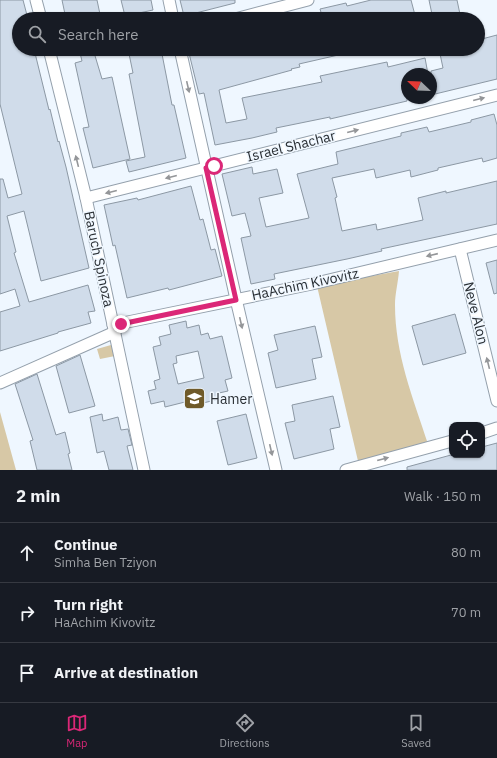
<!DOCTYPE html>
<meta charset="utf-8">
<style>
body{margin:0;font-family:"IBM Plex Sans",sans-serif;background:#242831;color:#f1f3f6}
.controls{position:absolute;right:12px;bottom:12px;display:grid;overflow:hidden;border-radius:8px;box-shadow:0 1px 3px #0004}
.controls button{width:36px;height:36px;display:grid;place-items:center;padding:0;border:0;border-bottom:1px solid #363941;background:#171b24;color:#f1f3f6;font:20px sans-serif}
.compass{position:absolute;left:401px;top:68px;width:36px;height:36px;border-radius:50%;background:#171b24;box-shadow:0 1px 3px #0004;rotate:293deg}
.stop{position:absolute;width:12px;height:12px;margin:-9px;border:3px solid #db2777;border-radius:50%;background:#fff}
.stop.end{background:#db2777;border-color:#fff;box-shadow:0 1px 4px #0008}
.list{margin:0;padding:0;list-style:none}
h2{display:flex;justify-content:space-between;align-items:center;height:52px;margin:0;padding:0 16px;font-size:17px}
h2 small{font-size:13px;font-weight:400;color:#9ea1a6}
.list li{display:grid;grid-template-columns:26px 1fr auto;gap:12px;align-items:center;box-sizing:border-box;height:60px;padding:0 16px;border-top:1px solid #363941}
.list b{display:block;font-size:15px;white-space:nowrap}
.list p{margin:0;font-size:13px;white-space:nowrap;color:#9ea1a6}
.list em{font-size:13px;font-style:normal;color:#9ea1a6}
.icon{flex:none;width:22px;height:22px;fill:none;stroke:currentColor;stroke-width:2;stroke-linecap:round;stroke-linejoin:round}
.map{position:relative;flex:none;width:497px;height:470px;overflow:hidden}
.search{position:absolute;background:#171b24;box-shadow:0 1px 3px #0004;left:12px;right:12px;top:12px;height:44px;display:flex;align-items:center;gap:10px;box-sizing:border-box;padding:0 14px;border-radius:22px;color:#9ea1a6;font-size:15px}
.sheet{height:232px;background:#171b24}
nav{display:flex;justify-content:space-around;align-items:center;box-sizing:border-box;height:56px;border-top:1px solid #363941;background:#171b24;font-size:11px;color:#9ea1a6}
nav a{display:grid;justify-items:center;gap:2px}
nav .on{color:#db2777}
.map>svg:first-child{display:block}
</style>
<div class="map">
<svg width="497" height="470" viewBox="0 0 497 470">
<rect width="100%" height="100%" fill="#eff7ff"/>
<g fill="#d7c8a6">
<path d="M 399,271 C 398,283 395,294 395,305 C 395,354 413,398 428,444 L 358,461 L 317,286 Z"/>
<polygon points="111,345 115,356 100,359 97,349"/>
<polygon points="0,412 16,470 0,470"/>
</g>
<g fill="#d0dcea" stroke="#8c98a4" fill-rule="evenodd">
<polygon points="0,0 23,0 28,19 19,19 19,49 34,49 49,110 50,109 58,142 59,141 66,167 89,268 41,281 24,211 7,216 16,252 14,253 29,302 88,285 95,311 88,312 91,323 58,332 58,333 0,351 0,312 20,306 15,289 0,294 0,179 3,179 8,198 22,194 0,104"/>
<polygon points="62,0 97,0 101,19 66,19"/>
<polygon points="121,0 151,0 153,10 125,16"/>
<polygon points="180,0 235,0 235,3 184,16"/>
<polygon points="371,0 411,0 416,19 323,19 320,9 346,3 347,6"/>
<polygon points="429,0 457,0 461,19 433,19"/>
<polygon points="497,35 497,79 431,95 431,71 443,68 439,49 478,49 478,40"/>
<polygon points="79,49 93,49 102,79 112,77 130,159 93,168 83,128 89,127 75,63 82,61"/>
<polygon points="128,49 161,49 172,105 174,105 186,158 129,172 126,161 145,157 129,74 133,73"/>
<polygon points="188,49 347,49 347,53 299,64 300,67 291,69 292,70 219,90 226,123 247,119 242,98 322,82 320,76 387,62 388,67 425,58 428,74 407,74 407,101 330,119 330,117 276,128 277,132 252,138 215,145 204,93 199,94"/>
<polygon points="494,114 497,125 497,158 483,162 482,158 438,168 438,170 411,177 410,170 376,178 374,169 332,178 337,197 335,198 342,231 376,224 377,230 423,220 418,198 446,191 446,193 497,181 497,224 381,249 382,251 347,259 274,274 275,279 251,284 241,238 251,236 245,213 232,216 222,174 252,167 253,174 277,169 283,193 259,198 266,227 309,218 297,174 338,164 336,152 401,136 401,133 427,127 429,132 471,122 471,120"/>
<polygon points="191,186 200,220 203,219 211,250 215,249 222,276 169,290 168,288 127,298 115,245 113,246 104,205 137,198 138,200"/>
<polygon points="497,260 497,293 494,294 486,263"/>
<polygon points="455,314 466,353 423,365 412,326"/>
<path d="M 186,321 L 187,328 L 199,325 L 201,335 L 208,333 L 210,339 L 222,336 L 232,378 L 225,380 L 228,391 L 219,393 L 220,399 L 190,406 L 189,401 L 165,407 L 164,401 L 151,404 L 148,391 L 156,389 L 154,381 L 160,379 L 153,347 L 161,345 L 159,337 L 171,334 L 169,325 ZM 198,351 L 204,378 L 178,384 L 173,364 L 177,363 L 176,356 Z"/>
<polygon points="315,326 322,357 312,359 316,379 276,388 268,353 278,350 274,335"/>
<polygon points="80,355 95,406 69,413 56,366"/>
<polygon points="37,374 56,435 65,432 70,453 68,454 72,470 37,470 30,441 33,440 15,384"/>
<polygon points="333,396 340,427 330,429 334,449 294,459 285,423 295,421 292,405"/>
<polygon points="102,414 103,421 118,417 121,430 128,429 132,445 127,446 133,470 109,470 104,451 97,453 90,417"/>
<polygon points="246,414 257,458 228,465 217,421"/>
<polygon points="497,443 497,470 407,470 407,467 451,455 482,455 482,447"/>
</g>
<g fill="none" stroke-linecap="round" stroke-linejoin="round">
<defs>
<g id="minor">
<polyline points="36,0 41,19"/>
<polyline points="169,0 173,19"/>
<polyline points="235,19 308,0"/>
<polyline points="49,49 86,198 144,470"/>
<polyline points="180,49 236,299 276,470"/>
<polyline points="86,198 497,95"/>
<polyline points="460,249 497,401"/>
<polyline points="113,325 312,284 497,240"/>
<polyline points="0,383 115,332"/>
<polyline points="482,433 497,428"/>
<polyline points="346,470 452,441"/>
</g>
</defs>
<use href="#minor" stroke="#94a0ac" stroke-width="13"/>
<use href="#minor" stroke="#fff" stroke-width="11"/>
</g>
<defs><path id="oneway-solid" d="M-6-.8H1V-3.2L6.5 0L1 3.2V.8H-6Z"/></defs>
<g fill="#949699">
<use href="#oneway-solid" transform="translate(188 87) rotate(77)"/>
<use href="#oneway-solid" transform="translate(479 99) rotate(-14)"/>
<use href="#oneway-solid" transform="translate(353 131) rotate(-14)"/>
<use href="#oneway-solid" transform="translate(77 161) rotate(-104)"/>
<use href="#oneway-solid" transform="translate(171 177) rotate(166)"/>
<use href="#oneway-solid" transform="translate(111 192) rotate(166)"/>
<use href="#oneway-solid" transform="translate(432 255) rotate(167)"/>
<use href="#oneway-solid" transform="translate(241 323) rotate(77)"/>
<use href="#oneway-solid" transform="translate(488 363) rotate(-104)"/>
<use href="#oneway-solid" transform="translate(271 450) rotate(77)"/>
<use href="#oneway-solid" transform="translate(383 459) rotate(-15)"/>
</g>
<g fill="none" stroke-linecap="round" stroke-linejoin="round">
<polyline stroke="#db2777" stroke-width="5" points="121,324 236,300 206,168 214,166"/>
</g>
<defs>
<symbol id="school-square" viewBox="-11 -11 22 22"><rect x="-9" y="-9" width="18" height="18" rx="4" fill="#6f5a29" stroke="#eff7ff"/><path d="M0-5L7-2L0 1L-7-2ZM-4 1L0 2.5L4 1V4Q0 6-4 4Z" fill="#fff"/></symbol>
</defs>
<g fill-rule="evenodd">
<use href="#school-square" x="182" y="386" width="25" height="25"/>
</g>
<g text-anchor="middle" dominant-baseline="central" stroke-width="3" stroke-linejoin="round" paint-order="stroke">
<g font-size="14" fill="#292e33" stroke="#eff7ff">
<text transform="translate(291 146) rotate(-14)">Israel Shachar</text>
<text transform="translate(99 259) rotate(78)">Baruch Spinoza</text>
<text transform="translate(305 284) rotate(-12)">HaAchim Kivovitz</text>
<text transform="translate(476 313) rotate(76)">Neve Alon</text>
</g>
<g font-size="14" fill="#292e33" stroke="#eff7ff" text-anchor="start">
<text x="210" y="399">Hamer</text>
</g>
</g>
</svg>
<div class="controls">
<button><svg class="icon" aria-label="locate" viewBox="0 0 24 24"><circle cx="12" cy="12" r="6"/><path d="M12 2v4M12 18v4M2 12h4M18 12h4"/></svg></button>
</div>
<svg class="compass" viewBox="-18 -18 36 36"><path d="M0-13l5 13h-10z" fill="#e53935"/><path d="M0 13l5-13h-10z" fill="#9ea1a6"/></svg>
<div class="stop" style="left:214px;top:166px"></div>
<div class="stop end" style="left:121px;top:324px"></div>
<div class="search"><svg class="icon" aria-label="search" viewBox="0 0 24 24"><circle cx="10" cy="10" r="6"/><path d="M15 15l6 6"/></svg>Search here</div>
</div>
<section class="sheet">
<h2>2 min<small>Walk · 150 m</small></h2>
<ul class="list">
<li><svg class="icon" aria-label="ahead" viewBox="0 0 24 24"><path d="M12 20V5M6 11l6-6 6 6"/></svg><div><b>Continue</b><p>Simha Ben Tziyon</p></div><em>80 m</em></li>
<li><svg class="icon" aria-label="right" viewBox="0 0 24 24"><path d="M7 20v-9h11M14 6l5 5-5 5"/></svg><div><b>Turn right</b><p>HaAchim Kivovitz</p></div><em>70 m</em></li>
<li><svg class="icon" aria-label="arrive" viewBox="0 0 24 24"><path d="M6 21V4h12l-3 4 3 4H6"/></svg><div><b>Arrive at destination</b></div></li>
</ul>
</section>
<nav>
<a class="on"><svg class="icon" aria-label="map" viewBox="0 0 24 24"><path d="M3 6l6-2 6 2 6-2v14l-6 2-6-2-6 2zM9 4v14M15 6v14"/></svg>Map</a>
<a><svg class="icon" aria-label="directions" viewBox="0 0 24 24"><path d="M12 3l9 9-9 9-9-9zM9 14v-3h6M13 9l2 2-2 2"/></svg>Directions</a>
<a><svg class="icon" aria-label="saved" viewBox="0 0 24 24"><path d="M7 4h10v16l-5-4-5 4z"/></svg>Saved</a>
</nav>
